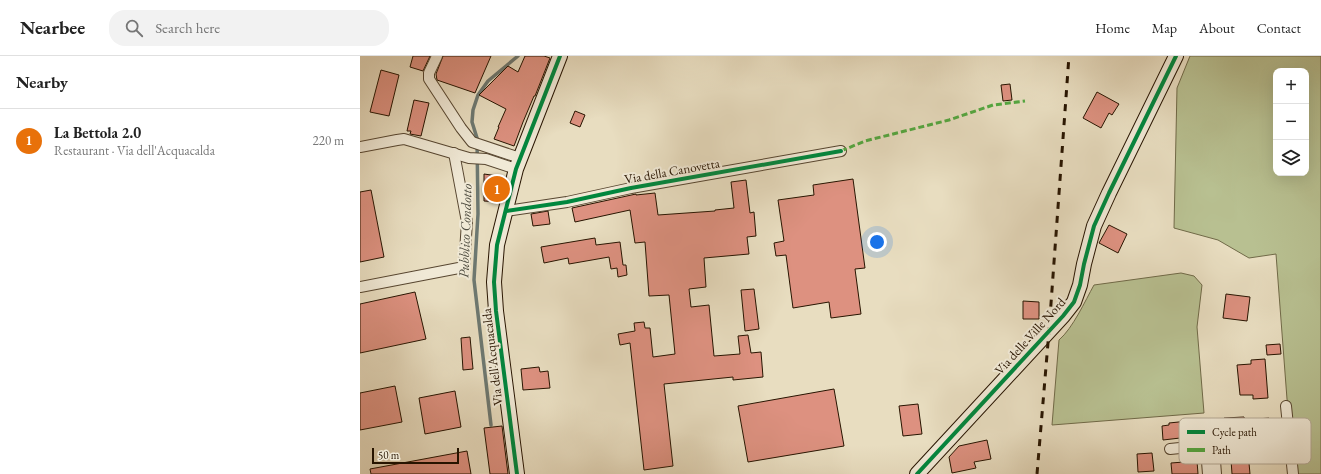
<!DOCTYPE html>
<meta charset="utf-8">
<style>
body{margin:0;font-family:"EB Garamond",serif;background:#f2f2f2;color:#222}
.controls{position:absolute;right:12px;top:12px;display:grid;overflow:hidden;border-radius:8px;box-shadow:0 4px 16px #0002}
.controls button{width:36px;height:36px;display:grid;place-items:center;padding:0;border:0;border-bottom:1px solid #e0e0e0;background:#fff;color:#222;font:20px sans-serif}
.scale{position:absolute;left:12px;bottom:10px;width:87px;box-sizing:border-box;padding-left:4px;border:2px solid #271400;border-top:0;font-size:11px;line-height:14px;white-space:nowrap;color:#271400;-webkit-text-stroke:3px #f0e9d6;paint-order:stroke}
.you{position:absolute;left:517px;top:186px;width:14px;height:14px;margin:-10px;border:3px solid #fff;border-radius:50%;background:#1a73e8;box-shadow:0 0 0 6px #1a73e833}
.badge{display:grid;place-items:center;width:26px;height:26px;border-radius:50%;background:#8f2418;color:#fff;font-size:13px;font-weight:700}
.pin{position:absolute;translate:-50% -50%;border:2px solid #fff;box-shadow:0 1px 4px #0006}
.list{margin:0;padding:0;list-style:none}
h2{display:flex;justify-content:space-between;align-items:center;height:52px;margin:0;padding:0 16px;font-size:17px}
h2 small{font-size:13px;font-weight:400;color:#767676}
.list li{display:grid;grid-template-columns:26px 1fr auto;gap:12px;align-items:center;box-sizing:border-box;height:64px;padding:0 16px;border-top:1px solid #e0e0e0}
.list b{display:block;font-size:15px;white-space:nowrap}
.list p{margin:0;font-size:13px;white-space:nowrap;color:#767676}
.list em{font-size:13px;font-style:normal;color:#767676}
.icon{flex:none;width:22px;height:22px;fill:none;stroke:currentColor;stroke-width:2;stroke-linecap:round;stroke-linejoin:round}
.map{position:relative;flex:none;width:961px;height:418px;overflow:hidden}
header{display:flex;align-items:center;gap:24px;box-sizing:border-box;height:56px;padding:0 20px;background:#fff;border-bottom:1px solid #e0e0e0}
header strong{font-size:19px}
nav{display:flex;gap:22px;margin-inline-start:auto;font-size:14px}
.search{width:280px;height:36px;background:#f2f2f2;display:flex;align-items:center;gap:10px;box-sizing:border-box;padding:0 14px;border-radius:16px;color:#767676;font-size:15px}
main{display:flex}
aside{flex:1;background:#fff}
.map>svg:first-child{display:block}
</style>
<header>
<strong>Nearbee</strong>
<div class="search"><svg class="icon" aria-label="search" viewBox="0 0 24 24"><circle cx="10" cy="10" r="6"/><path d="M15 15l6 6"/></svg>Search here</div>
<nav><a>Home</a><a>Map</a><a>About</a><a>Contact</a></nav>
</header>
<main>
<aside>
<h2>Nearby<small></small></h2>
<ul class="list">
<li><span class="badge" style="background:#e8710a">1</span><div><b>La Bettola 2.0</b><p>Restaurant · Via dell'Acquacalda</p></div><em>220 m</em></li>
</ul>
</aside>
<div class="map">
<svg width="961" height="418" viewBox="0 0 961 418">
<rect width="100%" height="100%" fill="#e8ddc0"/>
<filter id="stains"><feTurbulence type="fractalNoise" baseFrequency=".005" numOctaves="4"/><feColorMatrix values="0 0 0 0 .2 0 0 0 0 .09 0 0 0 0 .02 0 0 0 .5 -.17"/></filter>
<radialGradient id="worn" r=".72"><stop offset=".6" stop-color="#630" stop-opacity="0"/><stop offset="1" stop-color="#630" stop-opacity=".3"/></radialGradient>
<g fill="#b8c091" stroke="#706a48" fill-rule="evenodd">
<path d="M 830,0 L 961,0 L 961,418 L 937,418 L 927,343 L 916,198 L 889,202 L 858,184 L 814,172 L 817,32 ZM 916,15 L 946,15 L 946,117 L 916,117 Z"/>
<path d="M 821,217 L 834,220 L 842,229 L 837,271 L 844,357 L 692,369 L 699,284 C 713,272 725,245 734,229 Z"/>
</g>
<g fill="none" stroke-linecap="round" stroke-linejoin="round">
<polyline stroke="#6d7871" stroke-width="3.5" points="131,369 114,224 118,158 117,82 112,66 113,54 118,39 128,25 158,0"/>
</g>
<g fill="#dd9180" stroke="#271400">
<polygon points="53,0 70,0 63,15 50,11"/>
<polygon points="83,0 131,0 115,37 77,24 76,18"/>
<polygon points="165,0 184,0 190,2 175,40 174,40 163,66 154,90 134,83 139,71 138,71 146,53 119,39 148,10 158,16"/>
<polygon points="21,14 39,19 29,60 10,56"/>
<polygon points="650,28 652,44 643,45 641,29"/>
<polygon points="737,36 759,48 752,59 749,57 741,72 723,62"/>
<polygon points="54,44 69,47 61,80 50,78 51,75 47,75"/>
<polygon points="215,55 225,59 220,71 210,67"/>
<polygon points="124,118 145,121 139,146 124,145"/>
<polygon points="493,123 505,212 495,213 501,258 471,262 469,246 433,252 426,199 416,200 414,187 424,185 418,144 454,139 453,129"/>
<polygon points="386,124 390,157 394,156 396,180 387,181 389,198 344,202 346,231 329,233 331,251 349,249 354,300 380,298 378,280 388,279 391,297 401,296 403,321 373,324 373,321 304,328 313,410 284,414 270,287 260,289 258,278 275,275 274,267 284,266 285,272 290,272 293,301 315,298 309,239 289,240 285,186 275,187 270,154 215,166 212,152 276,138 276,139 295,137 298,159 355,155 355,154 374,152 371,126"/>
<polygon points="11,134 24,201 0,206 0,136"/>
<polygon points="188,155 190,168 173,170 171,158"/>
<polygon points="749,169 767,178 758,197 739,187"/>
<polygon points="235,182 236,189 260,186 263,209 266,209 267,219 258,221 257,212 251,213 249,201 209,208 208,202 184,207 181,191"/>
<polygon points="394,233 399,273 385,275 381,234"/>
<polygon points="55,236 66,283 0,297 0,248"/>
<polygon points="866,238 890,241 887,265 863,262"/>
<polygon points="663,245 679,246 679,263 663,263"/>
<polygon points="110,281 113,313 103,314 101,282"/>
<polygon points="920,288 921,298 907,299 906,289"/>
<polygon points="905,303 908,342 893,343 893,339 880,339 877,309 891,308 891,304"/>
<polygon points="179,311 180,316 188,315 190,332 163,334 161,313"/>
<polygon points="35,330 42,366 0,374 0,337"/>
<polygon points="474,333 484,390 388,406 378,350"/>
<polygon points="95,335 101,371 65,378 59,342"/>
<polygon points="558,348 562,378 543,380 539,350"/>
<polygon points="884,361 885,364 909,362 910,370 916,369 918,381 915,381 918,403 889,407 890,418 872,418 871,404 878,403 875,380 868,381 867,372 865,372 864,362"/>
<polygon points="838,364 838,366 845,365 846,379 803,384 802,370 809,369 809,367"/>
<polygon points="142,370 148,418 130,418 124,372"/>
<polygon points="627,384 631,403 614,406 616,412 592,417 589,401 599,390"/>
<polygon points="107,395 111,418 11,418 10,413"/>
<polygon points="792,397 794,415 778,416 777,398"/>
<polygon points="837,405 838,418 812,418 811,407"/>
</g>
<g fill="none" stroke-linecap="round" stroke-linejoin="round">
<defs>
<g id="street">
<polyline points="77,0 69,17 69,23 101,72 112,86 160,102"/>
<polyline points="0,91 37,84 44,83 109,102 126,103 156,113"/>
<polyline points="146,155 207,146 271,132 481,95"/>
<polyline points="0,231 104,211 107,166 94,97"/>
<polyline points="926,350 933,418"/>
<polyline points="854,392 856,418"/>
<polyline points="810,393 840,390 844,390 846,393 848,418"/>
</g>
<g id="secondary">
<polyline points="157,418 136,255 134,226 137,189 156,113 200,0"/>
<polyline points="557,418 703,260 714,246 720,229 724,208 734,170 749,137 816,0"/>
</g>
</defs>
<use href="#street" stroke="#574630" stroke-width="12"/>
<use href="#secondary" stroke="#271400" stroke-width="16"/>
<use href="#street" stroke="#f0e9d6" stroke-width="10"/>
<use href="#secondary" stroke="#f0e9d6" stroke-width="14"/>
<polyline stroke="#271400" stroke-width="3" stroke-dasharray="7 7" stroke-linecap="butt" points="677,418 689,275 709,0"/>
<polyline stroke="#53a840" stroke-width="3" stroke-dasharray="6 3" stroke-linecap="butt" points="481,95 505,85 589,64 633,49 665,45"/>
<defs>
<g id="cycleway">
<polyline points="146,155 207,146 271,132 481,95"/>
<polyline points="157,418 136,255 134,226 137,189 156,113 200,0"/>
<polyline points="557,418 703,260 714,246 720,229 724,208 734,170 749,137 816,0"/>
</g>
</defs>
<use href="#cycleway" stroke="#f0e9d6" stroke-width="6"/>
<use href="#cycleway" stroke="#00873e" stroke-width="4"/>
</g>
<g text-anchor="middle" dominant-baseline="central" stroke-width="4" stroke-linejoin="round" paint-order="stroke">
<g font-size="13" fill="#271400" stroke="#f0e9d6">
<text transform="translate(312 115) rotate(-10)">Via della Canovetta</text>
<text transform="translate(670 280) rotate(-48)">Via delle Ville Nord</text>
<text transform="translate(132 301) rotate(-97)">Via dell'Acquacalda</text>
</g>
<g font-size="14" font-style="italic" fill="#504e42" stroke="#f0e9d6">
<text transform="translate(105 175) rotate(-88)">Pubblico Condotto</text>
</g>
</g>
<rect x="819" y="362" width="132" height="46" rx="6" fill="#f0e9d6" stroke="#b4a996" stroke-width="1"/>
<rect x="827" y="374" width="18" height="4" fill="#00873e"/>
<rect x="827" y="392" width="18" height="4" fill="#53a840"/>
<g font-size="11" fill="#271400">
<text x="852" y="380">Cycle path</text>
<text x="852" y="398">Path</text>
</g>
<rect width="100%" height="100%" filter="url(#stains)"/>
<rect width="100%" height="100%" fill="url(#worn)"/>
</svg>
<div class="controls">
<button>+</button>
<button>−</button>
<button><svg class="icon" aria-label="layers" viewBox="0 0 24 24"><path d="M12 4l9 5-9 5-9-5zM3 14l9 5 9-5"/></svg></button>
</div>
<div class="scale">50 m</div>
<div class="you"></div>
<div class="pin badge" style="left:137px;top:133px;background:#e8710a">1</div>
</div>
</main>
